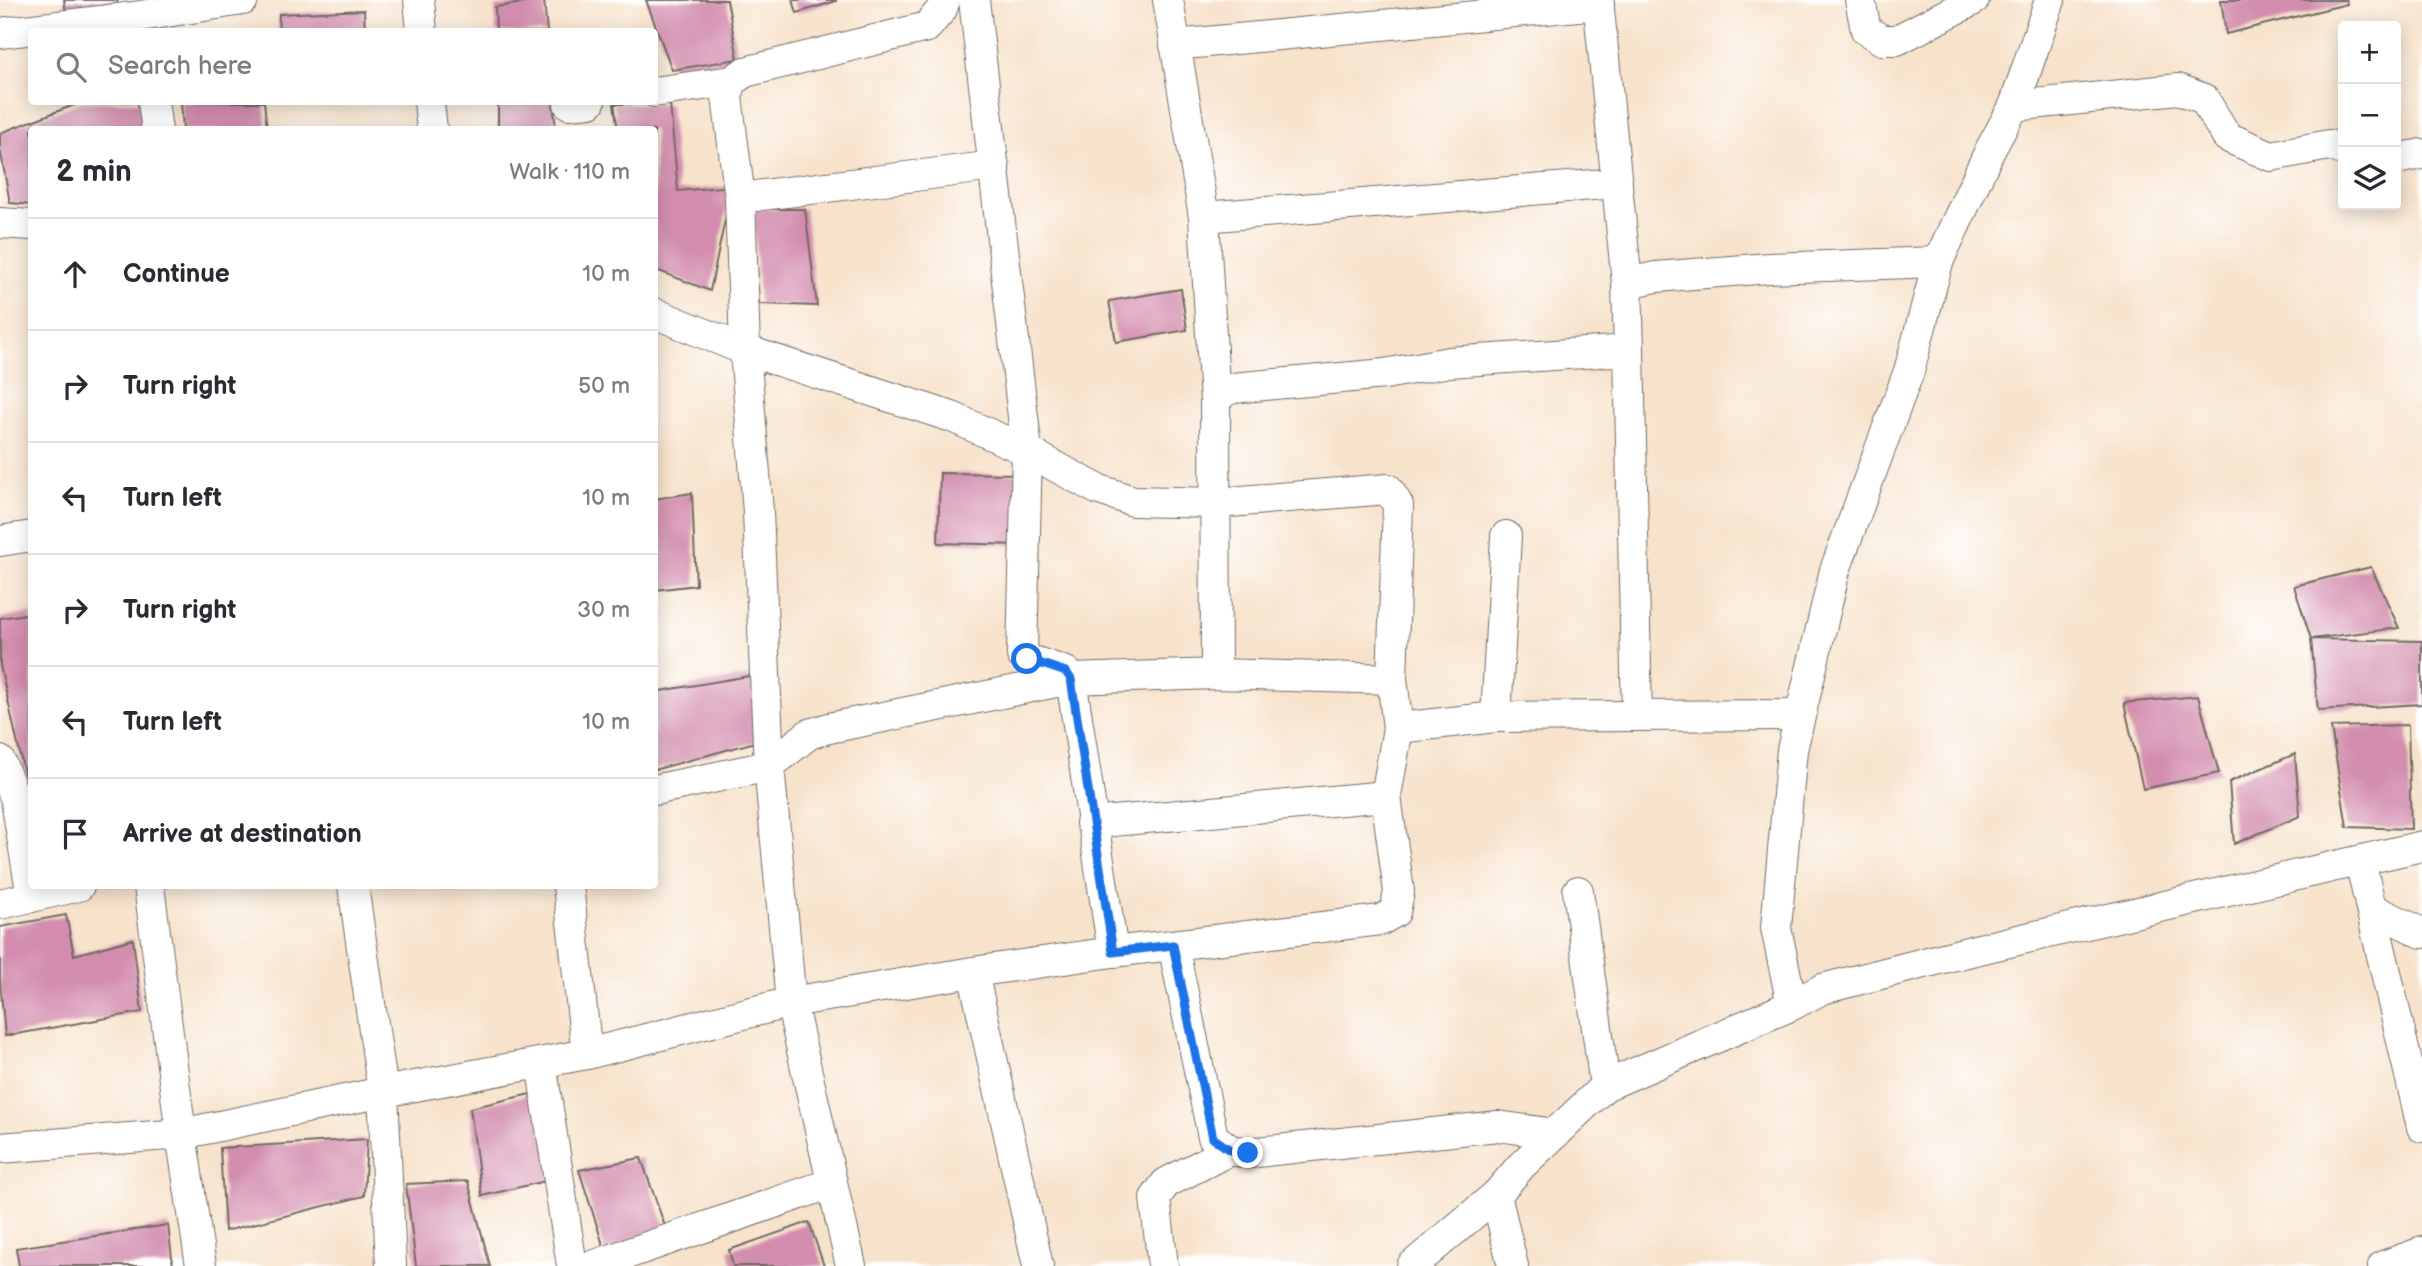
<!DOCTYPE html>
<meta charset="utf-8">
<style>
body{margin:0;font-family:"Balsamiq Sans",sans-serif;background:#f7f7f7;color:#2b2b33}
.controls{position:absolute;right:21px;top:21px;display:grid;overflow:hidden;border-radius:7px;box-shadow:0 4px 18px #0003}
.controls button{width:63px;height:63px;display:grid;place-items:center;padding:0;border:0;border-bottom:2px solid #e1e1e2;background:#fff;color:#2b2b33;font:35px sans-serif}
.stop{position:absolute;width:21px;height:21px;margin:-16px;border:5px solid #1a73e8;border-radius:50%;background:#fff}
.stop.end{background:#1a73e8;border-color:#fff;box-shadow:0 2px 7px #0008}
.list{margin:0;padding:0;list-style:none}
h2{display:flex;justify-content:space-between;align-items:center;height:91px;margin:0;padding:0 28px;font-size:30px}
h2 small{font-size:23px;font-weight:400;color:#7c7c81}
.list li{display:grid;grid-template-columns:46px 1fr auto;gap:21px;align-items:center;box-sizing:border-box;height:112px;padding:0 28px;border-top:2px solid #e1e1e2}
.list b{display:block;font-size:26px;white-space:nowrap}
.list em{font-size:23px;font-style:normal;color:#7c7c81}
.icon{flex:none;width:38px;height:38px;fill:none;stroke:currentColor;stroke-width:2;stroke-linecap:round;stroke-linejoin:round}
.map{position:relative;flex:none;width:2422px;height:1266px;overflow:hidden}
.search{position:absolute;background:#fff;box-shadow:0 4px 18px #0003;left:28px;top:28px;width:630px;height:77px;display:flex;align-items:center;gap:18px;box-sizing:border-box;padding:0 24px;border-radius:7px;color:#7c7c81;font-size:26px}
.panel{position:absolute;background:#fff;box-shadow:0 4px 18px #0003;left:28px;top:126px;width:630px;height:763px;border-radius:7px}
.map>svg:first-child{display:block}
</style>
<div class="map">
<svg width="2422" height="1266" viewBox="0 0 2422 1266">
<rect width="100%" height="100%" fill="#fff"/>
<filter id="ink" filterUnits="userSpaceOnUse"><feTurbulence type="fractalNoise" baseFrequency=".0143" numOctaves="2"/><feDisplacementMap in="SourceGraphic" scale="14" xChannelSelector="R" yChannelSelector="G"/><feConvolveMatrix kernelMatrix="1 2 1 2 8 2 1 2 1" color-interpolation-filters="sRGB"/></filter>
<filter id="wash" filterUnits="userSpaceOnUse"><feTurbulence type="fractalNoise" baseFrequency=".00686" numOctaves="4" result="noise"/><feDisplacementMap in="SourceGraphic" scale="28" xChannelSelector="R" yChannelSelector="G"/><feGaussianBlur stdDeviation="1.57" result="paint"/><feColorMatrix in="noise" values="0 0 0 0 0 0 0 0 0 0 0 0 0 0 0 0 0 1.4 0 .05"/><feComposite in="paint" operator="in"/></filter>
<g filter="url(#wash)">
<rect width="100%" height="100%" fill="#f7e2cb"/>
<g id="blocks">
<g fill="#d38dae">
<polygon points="64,0 117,0 118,7 66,12"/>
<polygon points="544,0 547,32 496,32 495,7"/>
<polygon points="646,0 727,0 738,59 672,70"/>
<polygon points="793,0 836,0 836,1 797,13"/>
<polygon points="2221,0 2346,0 2347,4 2226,34"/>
<polygon points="364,10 365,32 278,32 279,14"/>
<polygon points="82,102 140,102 144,130 32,130 32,205 10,203 0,148 0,133"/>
<polygon points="181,102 264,102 267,130 183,130"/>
<polygon points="498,102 553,102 556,130 498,130"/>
<polygon points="614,104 670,104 678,191 732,186 710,291 654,269 654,130 618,130"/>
<polygon points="754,209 805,209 817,306 759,304"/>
<polygon points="1181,289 1187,330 1116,342 1109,301"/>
<polygon points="940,473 1023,474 1022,545 938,543"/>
<polygon points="692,493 696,585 654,590 654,499"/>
<polygon points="2371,567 2399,628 2311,639 2294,586"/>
<polygon points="32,613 32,780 26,781 0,665 0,618"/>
<polygon points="2311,639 2422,641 2422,704 2318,710"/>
<polygon points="761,674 759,741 654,770 654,692"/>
<polygon points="2198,696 2219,773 2143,789 2124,703"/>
<polygon points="2408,725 2411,829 2347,827 2331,727"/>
<polygon points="2295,754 2300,816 2234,844 2229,782"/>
<polygon points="66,915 74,955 133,939 142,1012 5,1036 0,981 0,927"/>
<polygon points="535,1093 554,1179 482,1196 470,1108"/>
<polygon points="367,1139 364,1196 225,1231 220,1148"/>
<polygon points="641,1158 668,1235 606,1254 579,1170"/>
<polygon points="468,1181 490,1266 416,1266 406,1184"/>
<polygon points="809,1222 824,1266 733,1266 729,1250"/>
<polygon points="168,1225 173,1266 19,1266 16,1248"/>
</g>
</g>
</g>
<g filter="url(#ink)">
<use href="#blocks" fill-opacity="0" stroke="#726b63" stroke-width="2"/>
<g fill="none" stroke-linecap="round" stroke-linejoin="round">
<defs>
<g id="minor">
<polyline points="419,0 422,32"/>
<polyline points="974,0 1027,451 1022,655 1027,659 1066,672 1071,679 1113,952"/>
<polyline points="1168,0 1204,217 1215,402"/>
<polyline points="1598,0 1627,283"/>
<polyline points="1860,0 1866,30 1882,40 1897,40 1974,0"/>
<polyline points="0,33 134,17 243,0"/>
<polyline points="1175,45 1599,4"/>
<polyline points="654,92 732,81"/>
<polyline points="153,102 157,130"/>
<polyline points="429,102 432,130"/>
<polyline points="569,104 590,102"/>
<polyline points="2014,106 2178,89 2204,99 2227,137 2271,156 2329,145 2343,150"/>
<polyline points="2396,159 2422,154"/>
<polyline points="740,198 994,166"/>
<polyline points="1204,217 1617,183"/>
<polyline points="0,223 32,225"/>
<polyline points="1629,350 1637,716"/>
<polyline points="0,541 32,536"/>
<polyline points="1216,674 1215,402 1222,393 1232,388 1385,374 1449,362 1629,350 1627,283 1656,277 1769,268 1938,262"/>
<polyline points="1496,717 1506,536"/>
<polyline points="1398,728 1496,717 1800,715"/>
<polyline points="0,761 16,800 32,897"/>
<polyline points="654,790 769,766 809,734 829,728 1071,679 1216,674 1392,679"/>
<polyline points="1091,823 1386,796"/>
<polyline points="2360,861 2422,1127"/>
<polyline points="149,886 181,1134 201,1266"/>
<polyline points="353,886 383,1092 391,1266"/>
<polyline points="568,886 587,1054"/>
<polyline points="1578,891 1605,1086"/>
<polyline points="0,904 79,886"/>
<polyline points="2371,908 2422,933"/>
<polyline points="1173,945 1213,1137 1230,1150 1248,1153 1498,1126 1555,1134"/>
<polyline points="973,972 1038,1266"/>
<polyline points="1792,1005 1776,928 1792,750 1835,570 1909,371 1938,262 1990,150 2014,106 2050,0"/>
<polyline points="541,1063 572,1266"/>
<polyline points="0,1148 181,1134 383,1092 587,1054 791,1002 973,972 1113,952 1381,920 1395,912 1399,892 1386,796 1398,728 1392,679 1398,505 1388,489 1217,503 1133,501 1097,489 1027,451 952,417 745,350 654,313"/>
<polyline points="1496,1195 1513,1266"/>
<polyline points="592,1266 832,1183"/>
<polyline points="851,1266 791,1002 769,766 758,512 745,350 740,198 727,97 732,81 745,72 927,27 942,9 945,0"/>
<polyline points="1163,1266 1155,1198 1166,1183 1230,1150"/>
<polyline points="1412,1266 1496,1195 1521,1166 1605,1086 1792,1005 1822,989 1975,950 2422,846"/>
<polyline points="2383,1266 2422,1252"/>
</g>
</defs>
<use href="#minor" stroke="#726b63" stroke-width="32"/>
<use href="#minor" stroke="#fff" stroke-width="30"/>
</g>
</g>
<g fill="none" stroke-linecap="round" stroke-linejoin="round" filter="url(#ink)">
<polyline stroke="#1a73e8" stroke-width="9" points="1027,659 1066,672 1071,679 1113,952 1173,945 1213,1138 1230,1150 1248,1153"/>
</g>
</svg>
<div class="controls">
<button>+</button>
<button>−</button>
<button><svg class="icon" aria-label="layers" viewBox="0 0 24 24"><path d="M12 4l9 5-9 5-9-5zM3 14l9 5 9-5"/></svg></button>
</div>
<div class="stop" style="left:1027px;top:659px"></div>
<div class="stop end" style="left:1248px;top:1153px"></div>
<div class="search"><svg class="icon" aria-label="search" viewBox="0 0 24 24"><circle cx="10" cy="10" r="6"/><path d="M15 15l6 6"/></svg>Search here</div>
<section class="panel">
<h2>2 min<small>Walk · 110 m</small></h2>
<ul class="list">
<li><svg class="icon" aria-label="ahead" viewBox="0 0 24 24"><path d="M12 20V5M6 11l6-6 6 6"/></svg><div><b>Continue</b></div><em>10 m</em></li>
<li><svg class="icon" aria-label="right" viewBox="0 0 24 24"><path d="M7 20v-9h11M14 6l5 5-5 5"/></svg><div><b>Turn right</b></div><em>50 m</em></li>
<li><svg class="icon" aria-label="left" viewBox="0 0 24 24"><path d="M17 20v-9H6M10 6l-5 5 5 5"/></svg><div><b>Turn left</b></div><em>10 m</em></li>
<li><svg class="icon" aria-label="right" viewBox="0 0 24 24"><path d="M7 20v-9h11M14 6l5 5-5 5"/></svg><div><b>Turn right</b></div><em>30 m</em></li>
<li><svg class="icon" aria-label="left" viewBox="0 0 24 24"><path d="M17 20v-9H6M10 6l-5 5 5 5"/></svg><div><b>Turn left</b></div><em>10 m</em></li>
<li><svg class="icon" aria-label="arrive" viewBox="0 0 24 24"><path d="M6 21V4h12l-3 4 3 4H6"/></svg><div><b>Arrive at destination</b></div></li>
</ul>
</section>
</div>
